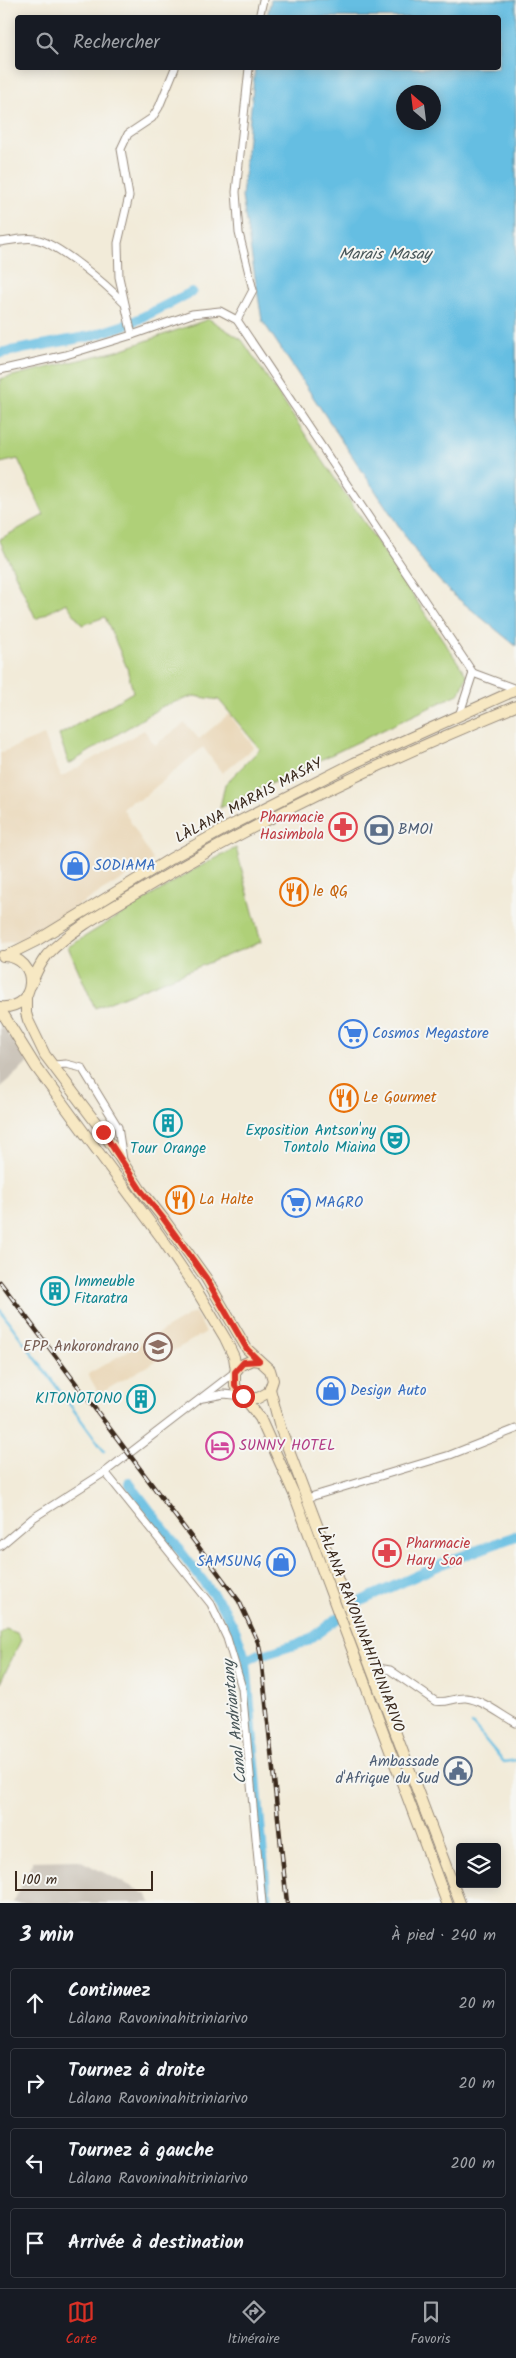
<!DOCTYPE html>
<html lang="fr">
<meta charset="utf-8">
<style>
body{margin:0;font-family:Kalam,sans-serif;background:#242831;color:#f1f3f6}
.controls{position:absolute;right:15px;bottom:15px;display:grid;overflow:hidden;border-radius:5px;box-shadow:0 2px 12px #0003}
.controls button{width:45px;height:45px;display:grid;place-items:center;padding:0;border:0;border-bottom:1px solid #363941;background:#171b24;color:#f1f3f6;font:25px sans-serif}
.compass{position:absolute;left:396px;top:85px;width:45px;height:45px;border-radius:50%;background:#171b24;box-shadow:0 2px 12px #0003;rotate:332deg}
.scale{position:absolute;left:15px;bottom:12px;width:138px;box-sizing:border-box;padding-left:5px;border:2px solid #3b2a1e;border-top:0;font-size:14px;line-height:18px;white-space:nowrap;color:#3b2a1e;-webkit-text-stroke:4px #f6f6f2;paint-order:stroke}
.stop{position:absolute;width:15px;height:15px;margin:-11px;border:4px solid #d93025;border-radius:50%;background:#fff}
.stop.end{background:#d93025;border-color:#fff;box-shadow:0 1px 5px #0008}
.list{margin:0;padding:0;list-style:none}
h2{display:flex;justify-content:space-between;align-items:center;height:65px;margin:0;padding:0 20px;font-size:21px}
h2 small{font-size:16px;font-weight:400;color:#9ea1a6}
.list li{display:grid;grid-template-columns:32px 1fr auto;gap:15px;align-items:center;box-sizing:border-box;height:70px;margin:0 10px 10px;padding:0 10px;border:1px solid #363941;border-radius:5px}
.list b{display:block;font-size:19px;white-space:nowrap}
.list p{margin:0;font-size:16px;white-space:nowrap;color:#9ea1a6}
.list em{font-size:16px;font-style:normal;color:#9ea1a6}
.icon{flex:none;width:28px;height:28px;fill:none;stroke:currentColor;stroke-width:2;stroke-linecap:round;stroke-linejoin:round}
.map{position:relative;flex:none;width:516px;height:1903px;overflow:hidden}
.search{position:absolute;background:#171b24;box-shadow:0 2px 12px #0003;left:15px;right:15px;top:15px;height:55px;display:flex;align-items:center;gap:12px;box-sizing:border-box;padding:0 18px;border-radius:5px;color:#9ea1a6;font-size:19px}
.sheet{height:385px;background:#171b24}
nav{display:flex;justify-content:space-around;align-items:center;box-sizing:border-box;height:70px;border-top:1px solid #363941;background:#171b24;font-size:14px;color:#9ea1a6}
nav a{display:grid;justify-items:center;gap:2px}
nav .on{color:#d93025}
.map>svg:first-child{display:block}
</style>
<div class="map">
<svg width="516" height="1903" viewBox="0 0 516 1903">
<rect width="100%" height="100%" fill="#f6f6f2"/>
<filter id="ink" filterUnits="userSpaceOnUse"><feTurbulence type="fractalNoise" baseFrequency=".02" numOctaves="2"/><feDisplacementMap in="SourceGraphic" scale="10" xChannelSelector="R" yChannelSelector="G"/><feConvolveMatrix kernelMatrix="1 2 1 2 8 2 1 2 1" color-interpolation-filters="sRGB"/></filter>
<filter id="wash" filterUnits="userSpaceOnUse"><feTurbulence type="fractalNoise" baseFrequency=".0096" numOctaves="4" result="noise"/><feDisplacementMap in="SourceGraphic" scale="20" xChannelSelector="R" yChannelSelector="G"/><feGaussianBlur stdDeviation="1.12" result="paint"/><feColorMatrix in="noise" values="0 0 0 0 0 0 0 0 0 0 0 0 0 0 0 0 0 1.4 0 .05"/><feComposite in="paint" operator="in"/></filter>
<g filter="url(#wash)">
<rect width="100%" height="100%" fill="#f2ebd9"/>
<g fill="#ead8ba">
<polygon points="229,714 254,747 222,773 203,747 140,800 132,801 123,809 153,860 20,941 0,943 0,753 44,735 61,777 144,730 155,745 185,723 199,739"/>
<polygon points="195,1312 206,1332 99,1394 88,1374"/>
</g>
<g fill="#cac3b8">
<polygon points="0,1023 28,1063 0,1087"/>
<polygon points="79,1860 148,1895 151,1903 13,1903 33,1861"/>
</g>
<g fill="#afd078" stroke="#757d4b">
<polygon points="209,319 242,340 467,676 460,693 220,808 225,784 260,749 219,700 194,696 163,706 69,764 59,735 133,692 127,668 105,617 82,625 66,603 36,619 0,541 0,539 44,515 18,459 0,463 0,379 117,351"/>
<polygon points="236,848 261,942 95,1008 68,947 195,869"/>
<polygon points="6,1629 17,1633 21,1640 0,1683 0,1633"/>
</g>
<path fill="#65bee2" stroke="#507480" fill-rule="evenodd" d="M 271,0 L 516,0 L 516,646 L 450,592 L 424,564 L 262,320 L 242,197 L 255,68 L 498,68 L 498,18 L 267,17 ZM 404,92 L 434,92 L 434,122 L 404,122 Z"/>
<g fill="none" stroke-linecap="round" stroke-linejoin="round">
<g stroke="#65bee2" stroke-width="2.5">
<polyline points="0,1310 104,1451"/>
<polyline points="472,1724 504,1762 516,1760"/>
</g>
<g stroke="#65bee2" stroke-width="10">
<polyline points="0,353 91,336 131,323 192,292"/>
<polyline points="129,1483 224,1609 236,1632 246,1661 267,1903"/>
<polyline points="266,1654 307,1641 361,1601 449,1561 516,1536"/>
<polyline points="246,1661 259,1654"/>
</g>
</g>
</g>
<g filter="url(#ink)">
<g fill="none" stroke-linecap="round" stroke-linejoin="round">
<defs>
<g id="street">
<polyline points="259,18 263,0"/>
<path d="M 0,242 C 11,241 25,237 35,239 C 56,242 107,285 123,302"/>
<polyline points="237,320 253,290 239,233 236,192 249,68"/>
<polyline points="132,335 119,277 118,243 129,196 121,149 128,134 152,118 159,107 175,68"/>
<polyline points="0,370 66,355 132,335 192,314 220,311 237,320 473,673 516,689"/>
<polyline points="459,716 473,673"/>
<polyline points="53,1065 66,1064 82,1068 118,1127 123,1160"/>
<polyline points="203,1398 224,1394 243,1396"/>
<polyline points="105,1472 211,1604 227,1638 242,1688 262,1903"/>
<polyline points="307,1498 450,1455 516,1429"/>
<polyline points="0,1546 33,1518 105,1472 235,1372"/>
<path d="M 372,1667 L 390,1670 L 435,1701 C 446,1704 455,1697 466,1698 C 483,1700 501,1715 516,1723"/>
</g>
<g id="secondary">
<polyline points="6,956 36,941 170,859 230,826 354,763 516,690"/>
<path d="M 31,985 C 35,974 40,964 47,955 C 72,928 119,904 150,885 C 267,815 390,758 516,706"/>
<polyline points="26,996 26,1013 28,1020 45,1055 103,1132 140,1189 163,1218 206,1278 247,1349 270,1370 273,1380 269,1392 258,1398 246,1398"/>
<path d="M 0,1007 C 38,1010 41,957 3,956"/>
<polyline points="0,1009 36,1067 160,1236 194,1286 225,1338 234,1357 236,1371"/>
<polyline points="259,1361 252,1360 241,1365 235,1372 235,1386 260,1418 294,1494 447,1903"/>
<polyline points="270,1389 280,1427 460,1903"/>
</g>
</defs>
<use href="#street" stroke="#968a7c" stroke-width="9"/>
<use href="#secondary" stroke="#968a7c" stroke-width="12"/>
<use href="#street" stroke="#fff" stroke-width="7"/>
<use href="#secondary" stroke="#f7e8c3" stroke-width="10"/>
<defs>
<polyline id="rail" points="0,1282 239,1601 258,1642 261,1656 287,1903"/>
</defs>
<use href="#rail" stroke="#3b2a1e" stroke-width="4.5"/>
<use href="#rail" stroke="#f6f6f2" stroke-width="2.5" stroke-dasharray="8" stroke-linecap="butt"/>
</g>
</g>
<g fill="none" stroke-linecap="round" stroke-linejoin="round" filter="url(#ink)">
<polyline stroke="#d93025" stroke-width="6" points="103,1132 140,1189 163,1218 206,1278 247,1349 259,1361 244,1362 235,1372 235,1386 243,1396"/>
</g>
<defs>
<symbol id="pharmacy-ring" viewBox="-11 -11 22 22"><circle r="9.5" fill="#f6f6f2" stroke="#e0444e" stroke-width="1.5"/><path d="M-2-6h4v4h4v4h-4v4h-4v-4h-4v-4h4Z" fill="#e0444e"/></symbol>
<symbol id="bank-ring" viewBox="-11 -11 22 22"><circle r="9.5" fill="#f6f6f2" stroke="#5c6f8a" stroke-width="1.5"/><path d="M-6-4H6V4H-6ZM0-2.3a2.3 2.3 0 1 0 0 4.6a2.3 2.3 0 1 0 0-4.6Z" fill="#5c6f8a"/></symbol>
<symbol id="shop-ring" viewBox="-11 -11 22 22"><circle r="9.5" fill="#f6f6f2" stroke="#3f7fe0" stroke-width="1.5"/><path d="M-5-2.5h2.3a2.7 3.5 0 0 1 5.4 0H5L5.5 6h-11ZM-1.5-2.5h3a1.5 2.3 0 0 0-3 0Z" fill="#3f7fe0"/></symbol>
<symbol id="restaurant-ring" viewBox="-11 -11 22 22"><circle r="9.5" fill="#f6f6f2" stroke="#e8710a" stroke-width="1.5"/><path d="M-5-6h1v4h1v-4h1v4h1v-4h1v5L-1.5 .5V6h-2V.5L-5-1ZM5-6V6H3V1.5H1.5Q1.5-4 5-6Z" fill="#e8710a"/></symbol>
<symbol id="supermarket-ring" viewBox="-11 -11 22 22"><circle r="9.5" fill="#f6f6f2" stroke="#3f7fe0" stroke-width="1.5"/><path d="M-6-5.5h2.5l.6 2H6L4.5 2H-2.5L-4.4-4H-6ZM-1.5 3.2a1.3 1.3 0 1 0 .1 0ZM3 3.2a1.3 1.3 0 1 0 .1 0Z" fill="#3f7fe0"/></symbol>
<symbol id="building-ring" viewBox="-11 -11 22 22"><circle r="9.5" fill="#f6f6f2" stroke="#0f9aa8" stroke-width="1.5"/><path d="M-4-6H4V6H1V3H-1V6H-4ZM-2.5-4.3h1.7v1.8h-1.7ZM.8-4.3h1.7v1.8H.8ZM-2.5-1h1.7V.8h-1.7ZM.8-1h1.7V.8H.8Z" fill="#0f9aa8"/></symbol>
<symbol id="theatre-ring" viewBox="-11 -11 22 22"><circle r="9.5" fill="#f6f6f2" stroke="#0f9aa8" stroke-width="1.5"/><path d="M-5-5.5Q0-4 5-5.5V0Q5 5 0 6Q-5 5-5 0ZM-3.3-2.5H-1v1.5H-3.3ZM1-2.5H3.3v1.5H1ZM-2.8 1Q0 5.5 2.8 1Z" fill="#0f9aa8"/></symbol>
<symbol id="school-ring" viewBox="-11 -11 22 22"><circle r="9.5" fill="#f6f6f2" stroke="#8d6e63" stroke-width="1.5"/><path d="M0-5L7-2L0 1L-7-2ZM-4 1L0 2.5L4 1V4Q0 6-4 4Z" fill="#8d6e63"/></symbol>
<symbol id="hotel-ring" viewBox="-11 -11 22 22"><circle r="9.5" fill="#f6f6f2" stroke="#d1479c" stroke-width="1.5"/><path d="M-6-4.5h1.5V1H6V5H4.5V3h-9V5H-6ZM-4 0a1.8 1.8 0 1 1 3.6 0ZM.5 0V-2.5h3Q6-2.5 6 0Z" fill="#d1479c"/></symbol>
<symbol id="civic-ring" viewBox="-11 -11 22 22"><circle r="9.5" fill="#f6f6f2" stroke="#5c6f8a" stroke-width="1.5"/><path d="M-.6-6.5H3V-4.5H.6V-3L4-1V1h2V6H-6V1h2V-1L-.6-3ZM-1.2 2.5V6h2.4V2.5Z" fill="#5c6f8a"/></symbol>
</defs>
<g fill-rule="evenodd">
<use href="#pharmacy-ring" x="327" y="811" width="32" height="32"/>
<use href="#bank-ring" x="363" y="814" width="32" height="32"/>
<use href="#shop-ring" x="59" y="850" width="32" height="32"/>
<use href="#restaurant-ring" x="278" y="876" width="32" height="32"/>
<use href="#supermarket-ring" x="337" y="1018" width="32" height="32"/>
<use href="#restaurant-ring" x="328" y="1082" width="32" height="32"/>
<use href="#building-ring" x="152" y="1107" width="32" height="32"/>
<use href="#theatre-ring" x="379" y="1124" width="32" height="32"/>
<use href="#restaurant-ring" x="164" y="1184" width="32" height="32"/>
<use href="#supermarket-ring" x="280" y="1187" width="32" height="32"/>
<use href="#building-ring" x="39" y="1275" width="32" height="32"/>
<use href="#school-ring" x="142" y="1331" width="32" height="32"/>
<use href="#shop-ring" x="315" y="1375" width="32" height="32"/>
<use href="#building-ring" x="125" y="1383" width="32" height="32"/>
<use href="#hotel-ring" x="204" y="1430" width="32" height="32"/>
<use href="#pharmacy-ring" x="371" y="1537" width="32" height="32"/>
<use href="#shop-ring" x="265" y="1546" width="32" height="32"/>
<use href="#civic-ring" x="442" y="1755" width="32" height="32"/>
</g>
<g text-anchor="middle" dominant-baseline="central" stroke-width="4" stroke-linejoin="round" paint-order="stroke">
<g font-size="15" fill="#3b2a1e" stroke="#f6f6f2">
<text transform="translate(249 801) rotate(-28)">LÀLANA MARAIS MASAY</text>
<text transform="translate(360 1629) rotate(69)">LÀLANA RAVONINAHITRINIARIVO</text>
</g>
<g font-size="15" fill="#be3a42" stroke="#f6f6f2" text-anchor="end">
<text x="324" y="818">Pharmacie<tspan x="324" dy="17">Hasimbola</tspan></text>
<text x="406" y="1544" text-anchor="start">Pharmacie<tspan x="406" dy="17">Hary Soa</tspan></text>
</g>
<g font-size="15" fill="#4e5e75" stroke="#f6f6f2" text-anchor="start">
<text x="398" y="830">BMOI</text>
<text x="439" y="1762" text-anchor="end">Ambassade<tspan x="439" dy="17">d'Afrique du Sud</tspan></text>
</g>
<g font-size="15" fill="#366cbe" stroke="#f6f6f2" text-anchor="start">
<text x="94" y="866">SODIAMA</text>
<text x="372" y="1034">Cosmos Megastore</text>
<text x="315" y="1203">MAGRO</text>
<text x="350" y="1391">Design Auto</text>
<text x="262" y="1562" text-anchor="end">SAMSUNG</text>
</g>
<g font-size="15" fill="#c56008" stroke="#f6f6f2" text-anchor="start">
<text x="313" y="892">le QG</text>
<text x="363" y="1098">Le Gourmet</text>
<text x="199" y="1200">La Halte</text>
</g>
<g font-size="15" fill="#0d838f" stroke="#f6f6f2" text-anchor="end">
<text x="376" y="1131">Exposition Antson'ny<tspan x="376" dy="17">Tontolo Miaina</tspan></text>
<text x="168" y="1149" text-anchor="middle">Tour Orange</text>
<text x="74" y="1282" text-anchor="start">Immeuble<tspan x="74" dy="17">Fitaratra</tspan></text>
<text x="122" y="1399">KITONOTONO</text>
</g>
<g font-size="15" fill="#785e54" stroke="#f6f6f2" text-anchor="end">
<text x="139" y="1347">EPP Ankorondrano</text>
</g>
<g font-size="15" fill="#b23c85" stroke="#f6f6f2" text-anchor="start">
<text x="239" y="1446">SUNNY HOTEL</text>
</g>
<g font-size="16" font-style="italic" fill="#485659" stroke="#f6f6f2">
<text x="385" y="254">Marais Masay</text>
<text transform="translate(235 1722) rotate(-96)">Canal Andriantany</text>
</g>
</g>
</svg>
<div class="controls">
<button><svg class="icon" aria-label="layers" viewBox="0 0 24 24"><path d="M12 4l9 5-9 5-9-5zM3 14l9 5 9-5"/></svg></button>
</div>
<svg class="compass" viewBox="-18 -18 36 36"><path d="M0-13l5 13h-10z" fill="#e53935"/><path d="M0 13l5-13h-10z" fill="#9ea1a6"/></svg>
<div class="scale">100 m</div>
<div class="stop" style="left:243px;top:1396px"></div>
<div class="stop end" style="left:103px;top:1132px"></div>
<div class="search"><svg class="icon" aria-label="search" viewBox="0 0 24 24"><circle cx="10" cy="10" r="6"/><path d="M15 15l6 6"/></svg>Rechercher</div>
</div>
<section class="sheet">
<h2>3 min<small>À pied · 240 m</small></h2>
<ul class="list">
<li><svg class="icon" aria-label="ahead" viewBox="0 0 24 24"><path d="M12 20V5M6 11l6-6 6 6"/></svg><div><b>Continuez</b><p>Làlana Ravoninahitriniarivo</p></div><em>20 m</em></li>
<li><svg class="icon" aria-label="right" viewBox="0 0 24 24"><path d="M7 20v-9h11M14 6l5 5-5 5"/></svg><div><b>Tournez à droite</b><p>Làlana Ravoninahitriniarivo</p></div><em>20 m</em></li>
<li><svg class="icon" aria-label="left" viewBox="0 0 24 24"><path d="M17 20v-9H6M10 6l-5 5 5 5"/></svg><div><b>Tournez à gauche</b><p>Làlana Ravoninahitriniarivo</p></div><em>200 m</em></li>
<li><svg class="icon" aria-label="arrive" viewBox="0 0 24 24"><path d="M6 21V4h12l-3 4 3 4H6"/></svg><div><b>Arrivée à destination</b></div></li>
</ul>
</section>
<nav>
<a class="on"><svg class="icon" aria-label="map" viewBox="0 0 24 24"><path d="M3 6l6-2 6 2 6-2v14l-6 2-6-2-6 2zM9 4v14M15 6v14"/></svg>Carte</a>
<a><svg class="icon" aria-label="directions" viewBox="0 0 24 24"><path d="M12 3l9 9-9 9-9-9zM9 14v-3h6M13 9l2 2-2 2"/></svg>Itinéraire</a>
<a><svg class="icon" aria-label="saved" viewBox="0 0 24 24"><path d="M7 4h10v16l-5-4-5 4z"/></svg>Favoris</a>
</nav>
